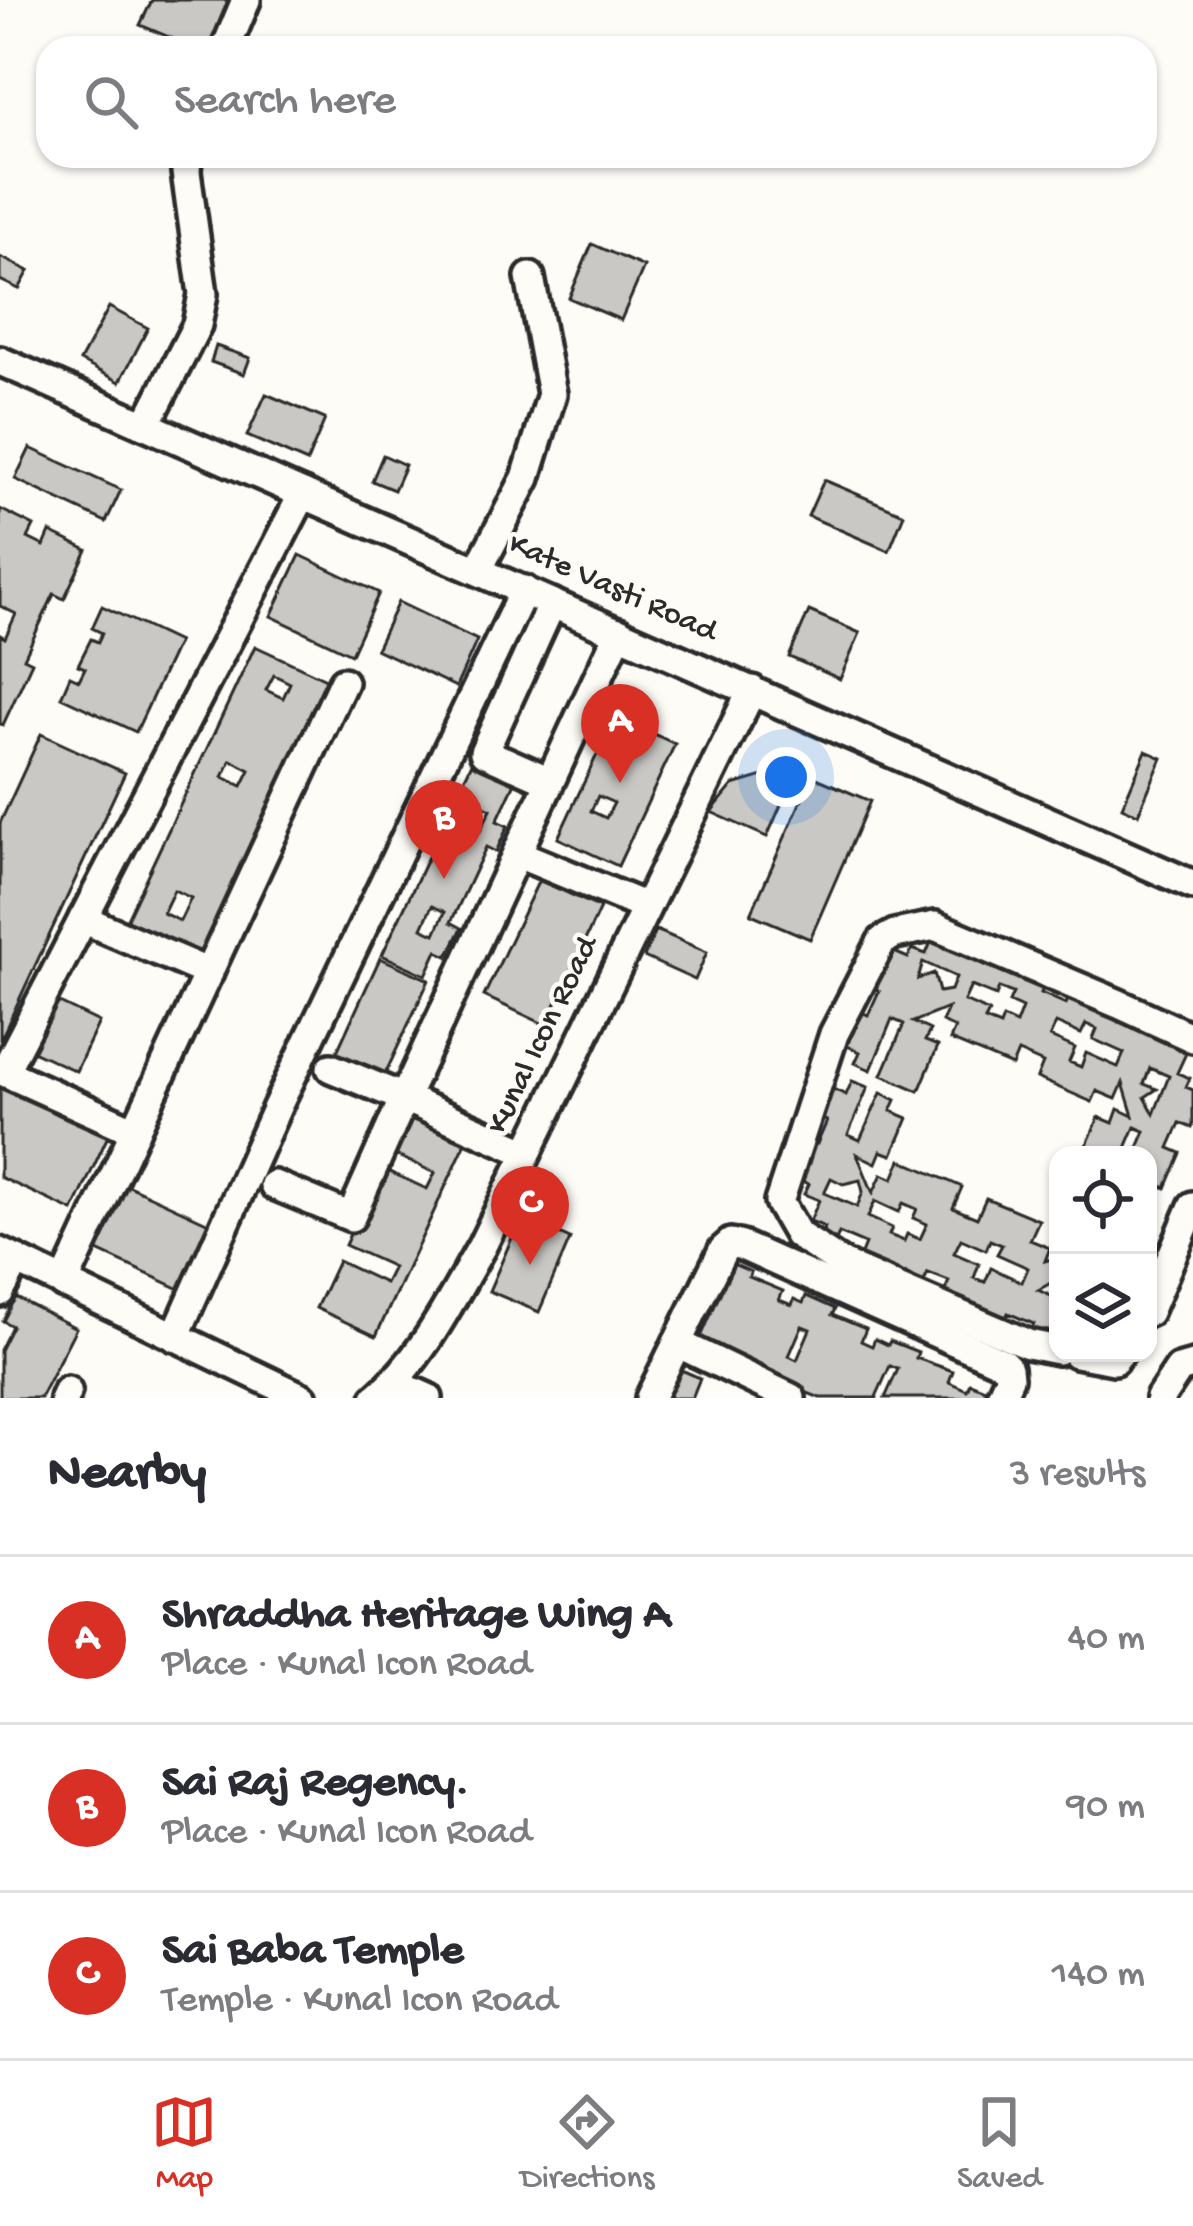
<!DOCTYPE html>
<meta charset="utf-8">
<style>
body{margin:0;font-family:"Gochi Hand",sans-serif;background:#f7f7f7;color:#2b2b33}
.controls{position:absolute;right:36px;bottom:36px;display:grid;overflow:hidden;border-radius:24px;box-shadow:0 3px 9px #0004}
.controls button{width:108px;height:108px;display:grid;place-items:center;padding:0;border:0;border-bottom:3px solid #e1e1e2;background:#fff;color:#2b2b33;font:60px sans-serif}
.you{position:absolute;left:786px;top:777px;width:42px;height:42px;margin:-30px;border:9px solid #fff;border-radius:50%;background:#1a73e8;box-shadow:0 0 0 18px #1a73e833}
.badge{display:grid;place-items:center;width:78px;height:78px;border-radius:50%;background:#d93025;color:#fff;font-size:39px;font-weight:700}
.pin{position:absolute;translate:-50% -99px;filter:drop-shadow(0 3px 6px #0008)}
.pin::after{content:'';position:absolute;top:63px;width:42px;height:36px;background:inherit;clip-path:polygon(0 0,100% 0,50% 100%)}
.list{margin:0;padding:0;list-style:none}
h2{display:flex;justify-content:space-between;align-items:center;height:156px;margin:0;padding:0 48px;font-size:51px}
h2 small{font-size:39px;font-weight:400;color:#7c7c81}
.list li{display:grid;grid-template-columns:78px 1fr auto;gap:36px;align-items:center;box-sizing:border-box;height:168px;padding:0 48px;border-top:3px solid #e1e1e2}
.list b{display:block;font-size:45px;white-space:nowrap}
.list p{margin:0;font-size:39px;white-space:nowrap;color:#7c7c81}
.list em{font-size:39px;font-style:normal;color:#7c7c81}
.icon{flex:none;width:66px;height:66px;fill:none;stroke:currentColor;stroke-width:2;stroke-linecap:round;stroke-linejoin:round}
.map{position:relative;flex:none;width:1193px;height:1398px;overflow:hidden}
.search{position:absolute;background:#fff;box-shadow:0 3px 9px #0004;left:36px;right:36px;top:36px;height:132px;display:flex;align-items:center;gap:30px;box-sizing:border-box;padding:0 42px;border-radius:36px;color:#7c7c81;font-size:45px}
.sheet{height:660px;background:#fff}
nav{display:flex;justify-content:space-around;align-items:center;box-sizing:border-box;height:168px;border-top:3px solid #e1e1e2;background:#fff;font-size:33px;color:#7c7c81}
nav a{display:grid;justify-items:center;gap:6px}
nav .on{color:#d93025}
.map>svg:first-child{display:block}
</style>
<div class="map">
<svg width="1193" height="1398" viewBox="0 0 1193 1398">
<rect width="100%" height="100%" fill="#fdfcf7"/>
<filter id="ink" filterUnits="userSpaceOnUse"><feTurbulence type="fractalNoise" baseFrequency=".00833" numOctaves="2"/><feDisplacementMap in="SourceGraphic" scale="24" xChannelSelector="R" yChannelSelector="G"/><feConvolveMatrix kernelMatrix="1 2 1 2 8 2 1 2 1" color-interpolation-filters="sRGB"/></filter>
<g filter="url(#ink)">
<g fill="#c9c8c4" stroke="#2b2b2b" stroke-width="3" fill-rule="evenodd">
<polygon points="152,0 234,0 213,48 195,48 140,25"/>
<polygon points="592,244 644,267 621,320 569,298"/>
<polygon points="0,257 29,271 19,289 0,280"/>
<polygon points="109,307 148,328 120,382 80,361"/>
<polygon points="216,346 250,358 244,374 211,362"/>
<polygon points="266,394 325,419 307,462 247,436"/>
<polygon points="30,448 121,490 106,522 15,479"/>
<polygon points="383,455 405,465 394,490 372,481"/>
<polygon points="824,480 904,514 889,551 808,516"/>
<polygon points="0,509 34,526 28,538 44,546 50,532 87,550 64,599 54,594 24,658 32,662 3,725 0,724 0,635 5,638 16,614 0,606"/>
<polygon points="300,555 379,593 351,654 271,616"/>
<polygon points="398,602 477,640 456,687 376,649"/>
<polygon points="102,606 178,642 136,732 61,697 70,676 79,680 85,668 78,665 91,639 98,642 102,633 92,628"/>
<polygon points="809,611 860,633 840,679 789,657"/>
<path d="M 255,646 L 330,681 L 198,963 L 123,927 ZM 274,675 L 290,683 L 283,698 L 266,690 ZM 231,760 L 250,770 L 242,786 L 223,777 ZM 174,890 L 191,898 L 180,921 L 163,913 Z"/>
<path d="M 615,716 L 675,744 L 618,866 L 558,838 ZM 598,796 L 614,803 L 606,818 L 591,811 Z"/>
<polygon points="41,734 125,773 0,1041 0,823"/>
<polygon points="1146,751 1162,758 1138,814 1122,807"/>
<path d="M 477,752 L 520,772 L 497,821 L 508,826 L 496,852 L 486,847 L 451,922 L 462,928 L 448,956 L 437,951 L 426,975 L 382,955 ZM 475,802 L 491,809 L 480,831 L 465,824 ZM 432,906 L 445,912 L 435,934 L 422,928 Z"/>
<polygon points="763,776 791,782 767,837 711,812 733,785"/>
<polygon points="812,776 870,801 810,939 751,914"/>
<polygon points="539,880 600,908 546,1025 484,996"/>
<polygon points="656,930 707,952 695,980 644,957"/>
<path d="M 934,935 L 1048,977 L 1041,993 L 1066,1004 L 1073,988 L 1173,1031 L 1167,1043 L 1187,1051 L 1177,1073 L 1190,1078 L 1186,1087 L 1193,1090 L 1193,1125 L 1192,1128 L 1180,1123 L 1169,1148 L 1181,1153 L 1166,1188 L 1148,1179 L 1148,1155 L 1135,1155 L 1145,1131 L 1135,1127 L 1123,1155 L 1103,1155 L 1086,1147 L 1099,1117 L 1113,1123 L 1118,1109 L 1133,1116 L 1123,1083 L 1116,1099 L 1097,1091 L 1092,1102 L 1037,1078 L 1043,1063 L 1018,1052 L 1012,1066 L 950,1040 L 955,1028 L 942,1022 L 948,1008 L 913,1022 L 930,1030 L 925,1041 L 938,1046 L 919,1091 L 882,1075 L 904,1024 L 892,1019 L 871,1070 L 855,1063 L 860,1052 L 843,1044 L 857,1010 L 868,1015 L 879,991 L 868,987 L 885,948 L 908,958 L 912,949 L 926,954 ZM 923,962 L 956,977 L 951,990 L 939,992 L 934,973 L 918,979 ZM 971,986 L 996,996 L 999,988 L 1013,993 L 1009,1002 L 1022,1008 L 1016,1024 L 1003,1018 L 1000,1026 L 985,1020 L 989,1012 L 964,1001 ZM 1056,1023 L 1081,1034 L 1086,1024 L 1097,1029 L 1093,1039 L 1124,1053 L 1118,1067 L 1086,1053 L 1081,1067 L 1069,1062 L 1075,1048 L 1050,1037 ZM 1150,1068 L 1169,1076 L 1154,1114 L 1145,1097 L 1157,1089 L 1144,1084 Z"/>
<polygon points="380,958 429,980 381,1083 333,1060"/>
<polygon points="49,998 99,1022 76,1071 26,1048"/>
<path d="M 852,1081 L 868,1087 L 848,1135 L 860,1140 L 881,1093 L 896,1100 L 891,1111 L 908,1118 L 892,1155 L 881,1151 L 876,1163 L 857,1154 L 873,1193 L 882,1174 L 893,1179 L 901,1160 L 962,1187 L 953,1208 L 977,1218 L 986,1198 L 1039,1220 L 1030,1240 L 1050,1248 L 1045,1261 L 1058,1257 L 1058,1279 L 1038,1290 L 1058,1299 L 1058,1337 L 1046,1331 L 1043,1339 L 1030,1333 L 1034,1324 L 1008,1313 L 1004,1322 L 943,1295 L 949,1281 L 928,1273 L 922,1286 L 859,1259 L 865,1244 L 839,1233 L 833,1249 L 818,1242 L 825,1227 L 810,1221 L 819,1200 L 804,1194 L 809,1184 L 789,1175 L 804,1138 L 817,1144 L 827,1121 L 814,1116 L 827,1086 L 846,1095 ZM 831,1178 L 843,1184 L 860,1180 L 863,1192 L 857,1207 L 824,1193 ZM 875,1201 L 899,1212 L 903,1203 L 917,1209 L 913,1218 L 927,1224 L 920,1239 L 907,1234 L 904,1241 L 889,1235 L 892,1228 L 868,1217 ZM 961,1239 L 986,1250 L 990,1240 L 1002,1245 L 997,1254 L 1028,1268 L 1022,1282 L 991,1268 L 985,1282 L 974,1278 L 979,1264 L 954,1253 Z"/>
<polygon points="0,1085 108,1136 73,1211 0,1177"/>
<polygon points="409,1108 469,1136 376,1336 316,1308 338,1261 385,1283 393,1267 345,1245 381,1168 427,1189 435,1173 389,1152"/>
<polygon points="118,1181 213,1225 182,1290 87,1246"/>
<polygon points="521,1217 570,1239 539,1312 489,1291"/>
<path d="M 733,1264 L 751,1272 L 749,1277 L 783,1291 L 779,1300 L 792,1305 L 794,1299 L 803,1303 L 806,1296 L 835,1309 L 832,1315 L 866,1329 L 861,1341 L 872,1346 L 875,1339 L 888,1345 L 890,1341 L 918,1352 L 916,1358 L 953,1371 L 949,1382 L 967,1390 L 970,1383 L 990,1391 L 987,1398 L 885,1398 L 898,1369 L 890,1366 L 876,1397 L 878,1398 L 820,1398 L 765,1376 L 767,1371 L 727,1353 L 698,1344 ZM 802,1326 L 810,1329 L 797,1360 L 789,1356 Z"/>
<polygon points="15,1297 76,1328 40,1398 0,1398 0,1350 12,1326 3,1321"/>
<polygon points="679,1369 700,1378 692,1398 667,1398"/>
</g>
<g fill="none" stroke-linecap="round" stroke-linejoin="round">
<defs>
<g id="minor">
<polyline points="226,48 246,0"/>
<polyline points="0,361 1193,885"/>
<polyline points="146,425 197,325 203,294 186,172 187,156"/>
<polyline points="478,570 526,478 552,394 530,277"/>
<polyline points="550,781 484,752 552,603"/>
<polyline points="518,854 646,907"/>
<polyline points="83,919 209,973"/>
<polyline points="331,1068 404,1098 619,632"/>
<polyline points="135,1131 4,1072 303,494"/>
<polyline points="274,1185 351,1217 404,1098 526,1152"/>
<polyline points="0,1252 303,1398"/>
<polyline points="64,1284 343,682"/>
<polyline points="0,1292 17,1260"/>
<polyline points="1148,1312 1193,1206"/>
<polyline points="175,1337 277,1107 524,590"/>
<polyline points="677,1343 791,1398"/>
<polyline points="1058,1350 1028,1344 844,1265 798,1235 779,1202 834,1034 882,941 895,934 935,926 1119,1004 1193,1038"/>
<polyline points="1076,1353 1114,1360 1120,1353"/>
<polyline points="394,1383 428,1398"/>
<polyline points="64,1398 67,1391"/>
<path d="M 376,1398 C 423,1359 452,1298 482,1246 L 752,690"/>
<polyline points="650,1398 723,1250 731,1243 742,1246 1003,1363 1008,1368 1009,1378 1000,1398"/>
<polyline points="1160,1398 1179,1369 1193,1365"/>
</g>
</defs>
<use href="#minor" stroke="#2b2b2b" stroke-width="36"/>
<use href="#minor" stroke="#fdfcf7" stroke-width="27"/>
</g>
</g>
<g text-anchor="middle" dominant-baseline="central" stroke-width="9" stroke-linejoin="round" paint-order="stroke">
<g font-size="33" fill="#2b2b2b" stroke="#fdfcf7">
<text transform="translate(612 589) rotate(24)">Kate Vasti Road</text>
<text transform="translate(544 1036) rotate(-64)">Kunal Icon Road</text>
</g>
</g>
</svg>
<div class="controls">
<button><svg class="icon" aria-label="locate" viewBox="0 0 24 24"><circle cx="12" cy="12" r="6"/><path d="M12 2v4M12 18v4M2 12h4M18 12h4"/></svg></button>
<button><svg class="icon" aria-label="layers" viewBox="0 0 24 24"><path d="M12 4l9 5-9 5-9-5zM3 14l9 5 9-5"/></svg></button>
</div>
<div class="you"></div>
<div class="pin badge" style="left:620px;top:783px">A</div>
<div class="pin badge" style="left:444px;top:879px">B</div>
<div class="pin badge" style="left:530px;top:1265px">C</div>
<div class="search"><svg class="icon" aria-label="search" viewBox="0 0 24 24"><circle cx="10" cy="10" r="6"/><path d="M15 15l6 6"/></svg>Search here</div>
</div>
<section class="sheet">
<h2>Nearby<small>3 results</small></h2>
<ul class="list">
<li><span class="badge">A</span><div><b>Shraddha Heritage Wing A</b><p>Place · Kunal Icon Road</p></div><em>40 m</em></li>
<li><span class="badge">B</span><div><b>Sai Raj Regency.</b><p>Place · Kunal Icon Road</p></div><em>90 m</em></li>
<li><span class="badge">C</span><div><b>Sai Baba Temple</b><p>Temple · Kunal Icon Road</p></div><em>140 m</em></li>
</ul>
</section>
<nav>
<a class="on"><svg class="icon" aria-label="map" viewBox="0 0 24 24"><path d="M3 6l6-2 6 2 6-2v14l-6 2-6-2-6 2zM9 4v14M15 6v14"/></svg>Map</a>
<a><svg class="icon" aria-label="directions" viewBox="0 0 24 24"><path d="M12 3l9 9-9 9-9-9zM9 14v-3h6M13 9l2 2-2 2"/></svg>Directions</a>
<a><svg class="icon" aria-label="saved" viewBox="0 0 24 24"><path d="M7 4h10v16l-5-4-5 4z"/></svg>Saved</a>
</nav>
